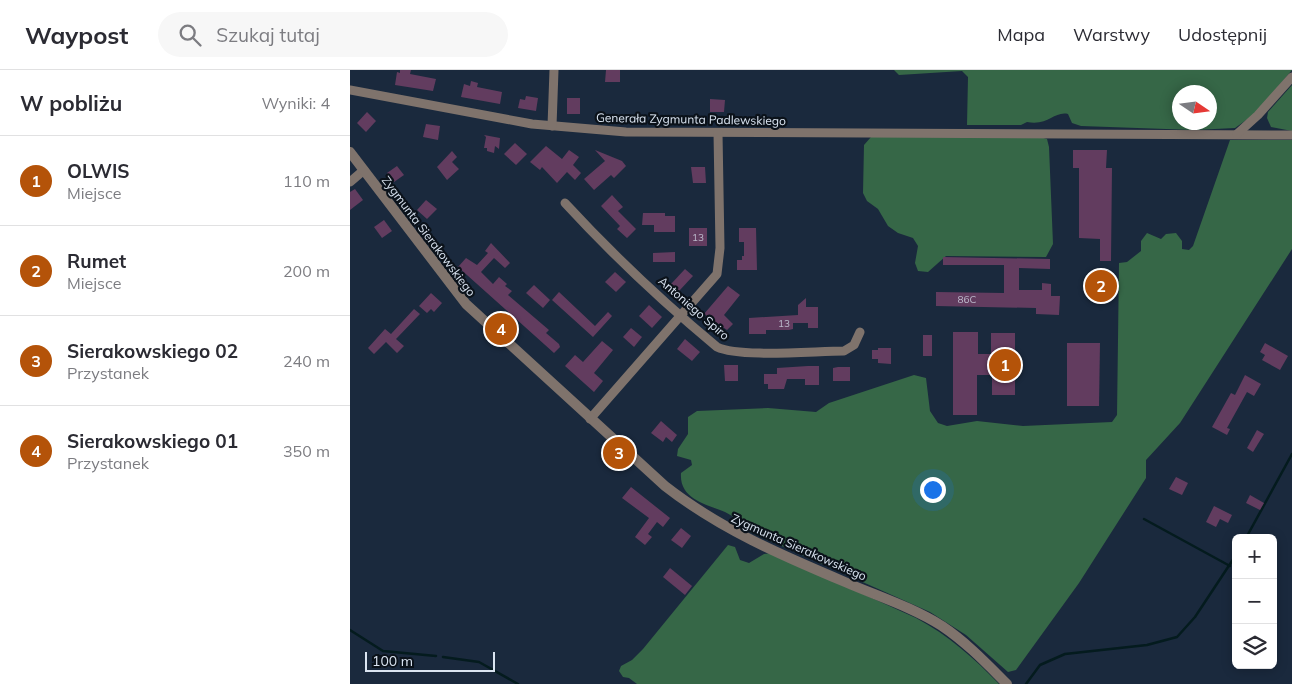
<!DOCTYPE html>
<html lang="pl">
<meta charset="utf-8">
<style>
body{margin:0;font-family:Mulish,sans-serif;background:#f7f7f7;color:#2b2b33}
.controls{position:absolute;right:15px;bottom:15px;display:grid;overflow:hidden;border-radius:8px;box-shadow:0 2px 12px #0003}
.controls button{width:45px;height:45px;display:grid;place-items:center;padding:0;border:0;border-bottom:1px solid #e1e1e2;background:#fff;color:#2b2b33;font:25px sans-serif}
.compass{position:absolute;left:822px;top:15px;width:45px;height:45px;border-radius:50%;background:#fff;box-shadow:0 2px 12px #0003;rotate:103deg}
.scale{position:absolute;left:15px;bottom:12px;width:130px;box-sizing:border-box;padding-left:5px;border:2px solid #dae4f1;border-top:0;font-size:14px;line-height:18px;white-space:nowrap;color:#dae4f1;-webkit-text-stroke:4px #0b121a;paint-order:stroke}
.you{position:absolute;left:582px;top:419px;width:18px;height:18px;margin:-12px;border:4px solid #fff;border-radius:50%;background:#1a73e8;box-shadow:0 0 0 8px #1a73e833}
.badge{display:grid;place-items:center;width:32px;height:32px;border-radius:50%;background:#b45309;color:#fff;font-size:16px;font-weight:700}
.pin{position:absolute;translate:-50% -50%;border:2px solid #fff;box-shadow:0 1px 5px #0006}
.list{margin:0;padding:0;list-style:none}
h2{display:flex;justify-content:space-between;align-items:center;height:65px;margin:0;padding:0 20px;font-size:21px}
h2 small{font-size:16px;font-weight:400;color:#7c7c81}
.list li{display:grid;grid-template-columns:32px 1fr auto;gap:15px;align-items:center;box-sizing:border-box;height:90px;padding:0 20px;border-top:1px solid #e1e1e2}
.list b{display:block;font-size:19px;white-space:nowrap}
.list p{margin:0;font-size:16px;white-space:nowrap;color:#7c7c81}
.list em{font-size:16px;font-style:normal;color:#7c7c81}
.icon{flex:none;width:28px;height:28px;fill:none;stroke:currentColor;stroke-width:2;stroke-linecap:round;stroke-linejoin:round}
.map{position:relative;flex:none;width:942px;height:614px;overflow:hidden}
header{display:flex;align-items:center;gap:30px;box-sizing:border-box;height:70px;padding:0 25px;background:#fff;border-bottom:1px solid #e1e1e2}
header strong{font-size:24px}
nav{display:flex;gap:28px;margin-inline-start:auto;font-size:18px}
.search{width:350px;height:45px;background:#f7f7f7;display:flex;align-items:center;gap:12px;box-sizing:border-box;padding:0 18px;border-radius:28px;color:#7c7c81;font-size:19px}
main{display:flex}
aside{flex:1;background:#fff}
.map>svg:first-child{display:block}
</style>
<header>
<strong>Waypost</strong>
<div class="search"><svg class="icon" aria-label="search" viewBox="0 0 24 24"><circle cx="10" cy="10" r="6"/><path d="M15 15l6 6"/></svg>Szukaj tutaj</div>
<nav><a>Mapa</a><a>Warstwy</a><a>Udostępnij</a></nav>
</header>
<main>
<aside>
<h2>W pobliżu<small>Wyniki: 4</small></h2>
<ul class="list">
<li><span class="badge">1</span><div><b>OLWIS</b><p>Miejsce</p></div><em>110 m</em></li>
<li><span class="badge">2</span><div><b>Rumet</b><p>Miejsce</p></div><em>200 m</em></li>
<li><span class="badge">3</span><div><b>Sierakowskiego 02</b><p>Przystanek</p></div><em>240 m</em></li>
<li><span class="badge">4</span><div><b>Sierakowskiego 01</b><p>Przystanek</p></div><em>350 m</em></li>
</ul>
</aside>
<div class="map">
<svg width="942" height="614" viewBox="0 0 942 614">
<rect width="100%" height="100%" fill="#1a293d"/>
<g fill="#366747" fill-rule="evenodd">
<path d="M 544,0 L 942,0 L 906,43 L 885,58 L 844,60 L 731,56 L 722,53 L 718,44 C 704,41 699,56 677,52 L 671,55 L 617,55 L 618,7 L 612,1 L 549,5 ZM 829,22 L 859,22 L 859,52 L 829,52 Z"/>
<polygon points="942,15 942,61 921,57 917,48 918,42"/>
<polygon points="521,67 690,67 697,69 699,77 703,174 696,187 596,186 578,202 568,201 565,193 568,176 563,168 548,163 538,156 528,139 517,131 513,123 514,75"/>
<path d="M 880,70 L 942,70 L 942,179 L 830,353 L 796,390 L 796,408 L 729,513 L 666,600 L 658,602 L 616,565 L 580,542 L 400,462 C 392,453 385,447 375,442 C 356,434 329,429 331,403 L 342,395 L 341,390 L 327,386 L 328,379 L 338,364 L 338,347 L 347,341 L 418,338 L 466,342 L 479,333 L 564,305 L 576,308 L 580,341 L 588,353 L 597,356 L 627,351 L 673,356 L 762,352 L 767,345 L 769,193 L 777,192 L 791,181 L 791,171 L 797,163 L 811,169 L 816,164 L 826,163 L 832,171 L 832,179 L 839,180 L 843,176 Z"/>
<path d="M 378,475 L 385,477 L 390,490 L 399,493 L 414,484 L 422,483 L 566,548 C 598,565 624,588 649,614 L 287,614 L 279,608 L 273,607 L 269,601 L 271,596 L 282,590 L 293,579 Z"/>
</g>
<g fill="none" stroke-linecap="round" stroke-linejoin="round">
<g stroke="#041b1e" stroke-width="2.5">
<polyline points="794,449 880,496"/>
<polyline points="896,468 942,384"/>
<polyline points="0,560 33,581 86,586"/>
<polyline points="93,587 129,592 168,614"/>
<polyline points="676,614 690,595 715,584 797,575 827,567 845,547 886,485"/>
</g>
</g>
<g fill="#623c5f">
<polygon points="50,0 61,0 60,4 86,9 83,21 45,15 47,2 50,3"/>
<polygon points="256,0 270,0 270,12 255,12"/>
<polygon points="121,11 128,13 127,17 152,22 150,34 111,27 114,14 120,16"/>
<polygon points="176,26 188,28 186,41 168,38 170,29 175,30"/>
<rect x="217" y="28" width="13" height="16"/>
<polygon points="360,29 375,30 374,42 360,42"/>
<polygon points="17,42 26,51 16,62 7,53"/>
<polygon points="76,54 90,56 88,70 73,67"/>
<polygon points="134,65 150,68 149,79 145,76 144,83 137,81 137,78 134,78 136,67"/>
<polygon points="165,73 177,84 166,95 154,84"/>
<polygon points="196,76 212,89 219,80 229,87 223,95 231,103 225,110 217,102 207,113 192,97 190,100 180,92"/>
<polygon points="245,80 272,91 276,96 264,108 261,105 244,120 234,109 255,91"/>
<polygon points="723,80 757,80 756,98 762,98 761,191 750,191 750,169 729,168 729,98 723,98"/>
<polygon points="102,81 107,87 102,92 109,99 97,110 87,97"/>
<polygon points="47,96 54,105 44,112 37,103"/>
<polygon points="341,97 355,97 356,113 343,113"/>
<polygon points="5,119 13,130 0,140 0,122"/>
<polygon points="262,125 273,137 268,141 286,159 277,168 267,159 270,156 251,136"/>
<polygon points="76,130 87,139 77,149 67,140"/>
<polygon points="293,143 315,143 315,146 325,146 325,162 304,162 304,155 292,155"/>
<polygon points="34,150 42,161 32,168 24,157"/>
<rect x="339" y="158" width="18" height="18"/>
<polygon points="389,158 406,158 407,200 387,200 387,190 392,190 392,186 394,186 394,172 389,172"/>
<polygon points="141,173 160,193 155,198 144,188 131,202 143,214 149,207 157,214 155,216 162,221 158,225 199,260 196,263 209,274 210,277 204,283 108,197 116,188 127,195 138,183 135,181"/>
<polygon points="325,182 325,192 303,192 303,183"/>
<polygon points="593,187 700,189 700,199 669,198 669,220 692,220 692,213 701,214 701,226 710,226 709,245 686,244 686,238 586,236 586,222 654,223 654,195 593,195"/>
<polygon points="335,199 343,206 329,221 321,214"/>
<polygon points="265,202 276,212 266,222 255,212"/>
<polygon points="740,205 761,206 761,227 740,226"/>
<polygon points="184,215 200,230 193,238 176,223"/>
<polygon points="378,216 390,225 374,245 383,254 377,260 354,244"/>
<polygon points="209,222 245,256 258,242 262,246 243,267 202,230"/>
<polygon points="81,223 92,233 84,242 81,239 77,243 69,236"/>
<polygon points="456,228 456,237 468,237 468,258 458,258 458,253 443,253 443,259 439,260 416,260 416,264 399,264 399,248 448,245 448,235"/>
<polygon points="299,235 312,247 302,258 289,246"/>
<polygon points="64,239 70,244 46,269 54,276 47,283 36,272 24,284 18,278 35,259 41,264"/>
<polygon points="281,258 292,267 284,277 273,267"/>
<polygon points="603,262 628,262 628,284 641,284 641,263 665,263 665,325 642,325 642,305 627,305 627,345 603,345"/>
<rect x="573" y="265" width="9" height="21"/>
<polygon points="335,269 350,282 342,291 327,279"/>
<polygon points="252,271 263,280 244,303 253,311 244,322 215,296 225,285 233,292"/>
<polygon points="717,273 750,273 749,336 717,336"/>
<polygon points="915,273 938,286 930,300 912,290 915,285 910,282"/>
<polygon points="528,278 541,278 541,294 528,293 528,289 522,289 522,280 528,280"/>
<polygon points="374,295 388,295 388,311 375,311"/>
<polygon points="458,296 469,296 469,315 455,315 455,309 437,309 434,319 418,319 418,314 414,314 414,304 427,304 427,298"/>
<polygon points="488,297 500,297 500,311 483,311 483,298"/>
<polygon points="895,305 911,314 904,326 897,322 877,358 880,359 877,365 862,357 881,323 885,325"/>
<polygon points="311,351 327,365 322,372 316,367 313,372 301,363"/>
<polygon points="907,360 914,364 903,382 897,378"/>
<polygon points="826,407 838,413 832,425 819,419"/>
<polygon points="281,417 320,448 313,457 307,452 298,464 302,467 295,475 285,467 299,448 272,428"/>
<polygon points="900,425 914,433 910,440 896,433"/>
<polygon points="864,436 882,445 878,453 870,449 866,457 856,452"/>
<polygon points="331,458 341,466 332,478 321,470"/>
<polygon points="320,498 342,516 335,525 313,507"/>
</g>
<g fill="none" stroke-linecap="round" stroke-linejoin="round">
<g stroke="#7f736c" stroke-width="9">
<polyline points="0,20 182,54 276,62 942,65"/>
<polyline points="202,56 204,0"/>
<polyline points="887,64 908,45 942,7"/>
<polyline points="0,112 14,100"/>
<path d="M 215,133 C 262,184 314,233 367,277 C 390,288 464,281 494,281 L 504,275 L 510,262"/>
<polyline points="240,349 367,204 370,178 368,63"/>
</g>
<path stroke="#7f736c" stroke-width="10" d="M 0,82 L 116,234 L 315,416 C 370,459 431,485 495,512 C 527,526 562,537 592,556 C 616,572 636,593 657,614"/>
</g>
<g text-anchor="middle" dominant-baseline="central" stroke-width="4.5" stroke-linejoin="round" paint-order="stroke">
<g font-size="10" fill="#bcbacc">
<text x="348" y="167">13</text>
<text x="617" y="229">86C</text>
<text x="434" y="253">13</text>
</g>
<g font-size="12" fill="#dae4f1" stroke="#0b121a">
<text transform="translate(341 49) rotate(1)">Generała Zygmunta Padlewskiego</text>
<text transform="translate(79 166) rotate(53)">Zygmunta Sierakowskiego</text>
<text transform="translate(344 238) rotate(41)">Antoniego Spiro</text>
<text transform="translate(449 477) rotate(24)">Zygmunta Sierakowskiego</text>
</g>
</g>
</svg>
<div class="controls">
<button>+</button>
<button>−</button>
<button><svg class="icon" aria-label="layers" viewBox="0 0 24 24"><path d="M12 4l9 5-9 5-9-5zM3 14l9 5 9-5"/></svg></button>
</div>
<svg class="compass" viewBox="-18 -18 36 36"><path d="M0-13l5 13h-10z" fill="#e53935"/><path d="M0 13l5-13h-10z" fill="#7c7c81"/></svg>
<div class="scale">100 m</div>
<div class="you"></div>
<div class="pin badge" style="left:655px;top:295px">1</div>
<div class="pin badge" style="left:751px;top:216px">2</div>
<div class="pin badge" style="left:269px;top:383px">3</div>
<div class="pin badge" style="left:151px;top:259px">4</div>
</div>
</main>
